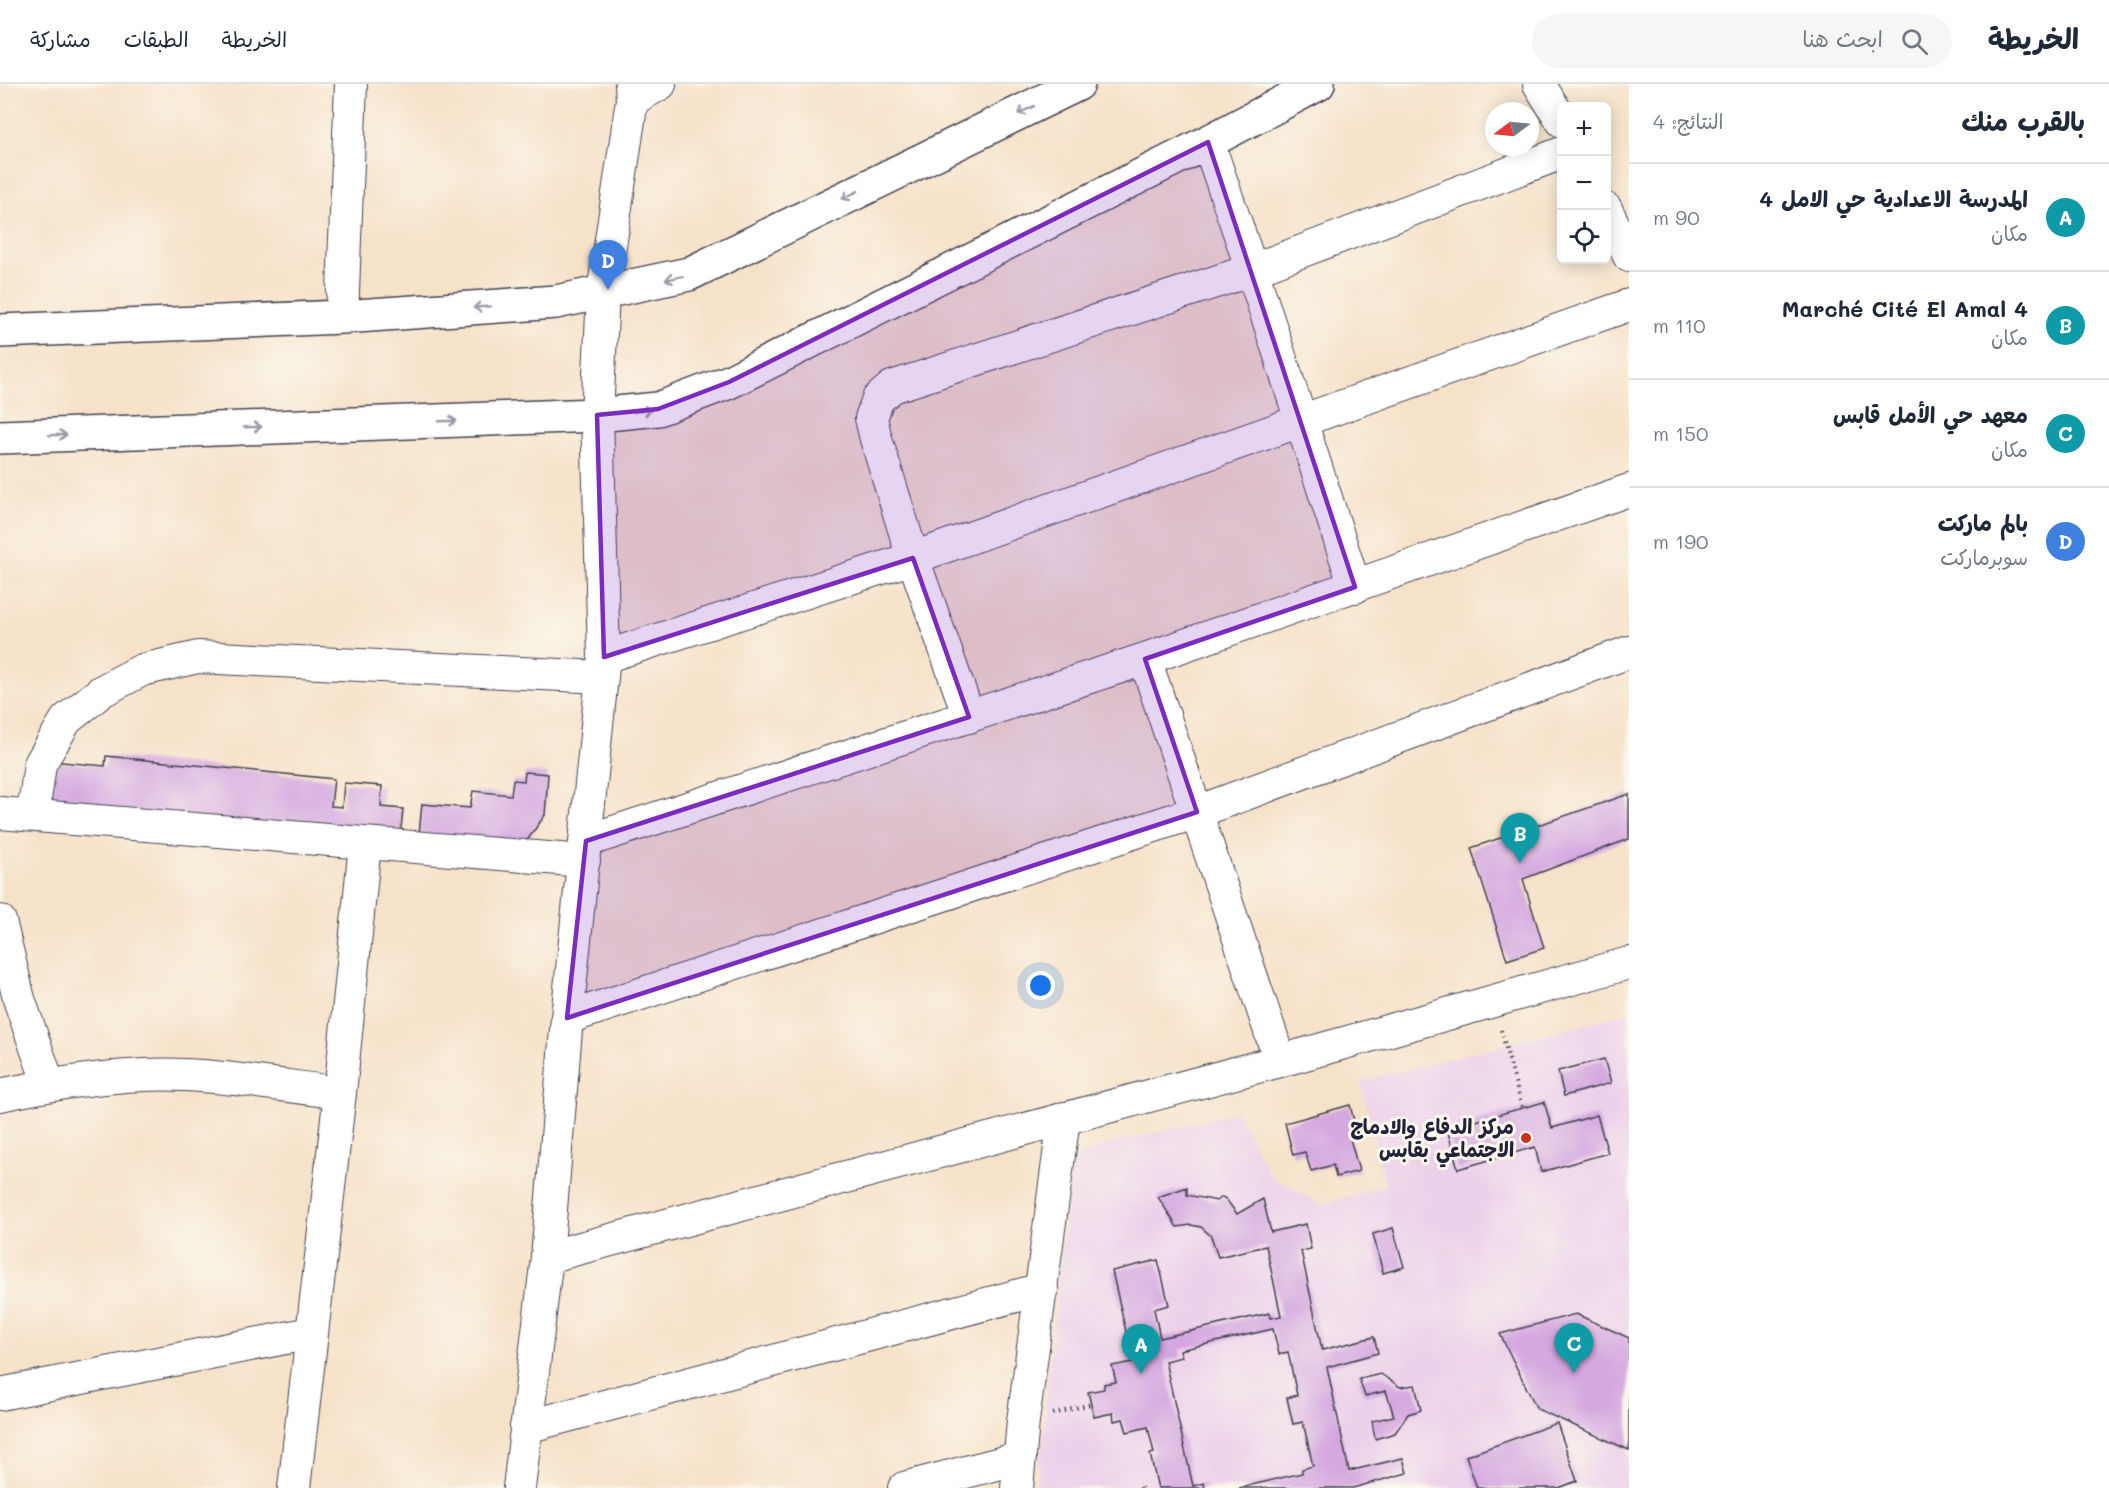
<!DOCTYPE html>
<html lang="ar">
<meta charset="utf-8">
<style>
body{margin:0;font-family:Mali,"Playpen Sans Arabic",sans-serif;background:#f6f6f7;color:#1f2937;direction:rtl}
.controls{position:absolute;right:18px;top:18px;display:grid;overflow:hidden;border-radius:9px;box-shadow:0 3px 15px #0003}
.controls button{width:54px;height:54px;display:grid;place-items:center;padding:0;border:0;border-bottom:2px solid #e0e1e3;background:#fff;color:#1f2937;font:30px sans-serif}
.compass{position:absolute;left:1485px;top:18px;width:54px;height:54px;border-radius:50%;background:#fff;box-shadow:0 3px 15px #0003;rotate:254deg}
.you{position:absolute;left:1041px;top:902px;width:21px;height:21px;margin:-15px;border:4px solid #fff;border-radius:50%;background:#1a73e8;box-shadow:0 0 0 9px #1a73e833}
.badge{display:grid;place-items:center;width:39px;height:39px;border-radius:50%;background:#ea580c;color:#fff;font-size:20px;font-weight:700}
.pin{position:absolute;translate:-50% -50px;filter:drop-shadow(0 2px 3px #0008)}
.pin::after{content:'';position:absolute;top:32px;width:21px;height:18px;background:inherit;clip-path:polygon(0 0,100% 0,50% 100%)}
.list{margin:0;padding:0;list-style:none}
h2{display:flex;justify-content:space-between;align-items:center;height:78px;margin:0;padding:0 24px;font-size:26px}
h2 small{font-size:20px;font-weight:400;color:#747a83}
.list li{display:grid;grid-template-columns:39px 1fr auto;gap:18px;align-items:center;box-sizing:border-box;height:108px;padding:0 24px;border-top:2px solid #e0e1e3}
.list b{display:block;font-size:22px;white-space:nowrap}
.list p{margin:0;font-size:20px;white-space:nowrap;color:#747a83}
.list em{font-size:20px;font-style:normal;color:#747a83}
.icon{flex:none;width:33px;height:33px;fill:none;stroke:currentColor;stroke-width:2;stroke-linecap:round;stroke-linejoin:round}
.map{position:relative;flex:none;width:1629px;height:1404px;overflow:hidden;direction:ltr}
header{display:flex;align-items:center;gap:36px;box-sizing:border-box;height:84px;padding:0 30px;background:#fff;border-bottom:2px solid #e0e1e3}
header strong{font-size:28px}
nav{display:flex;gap:33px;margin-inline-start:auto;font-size:21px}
.search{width:420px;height:54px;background:#f6f6f7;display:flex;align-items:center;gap:15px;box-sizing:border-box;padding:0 21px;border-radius:33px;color:#747a83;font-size:22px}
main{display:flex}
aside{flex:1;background:#fff}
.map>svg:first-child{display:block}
</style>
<header>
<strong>الخريطة</strong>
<div class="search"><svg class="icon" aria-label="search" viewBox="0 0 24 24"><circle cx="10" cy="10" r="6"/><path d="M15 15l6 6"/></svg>ابحث هنا</div>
<nav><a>الخريطة</a><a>الطبقات</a><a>مشاركة</a></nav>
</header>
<main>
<aside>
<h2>بالقرب منك<small>النتائج: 4</small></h2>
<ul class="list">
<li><span class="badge" style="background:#0f9aa8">A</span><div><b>المدرسة الاعدادية حي الامل 4</b><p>مكان</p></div><em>90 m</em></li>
<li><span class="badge" style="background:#0f9aa8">B</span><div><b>Marché Cité El Amal 4</b><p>مكان</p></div><em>110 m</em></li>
<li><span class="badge" style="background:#0f9aa8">C</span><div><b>معهد حي الأمل قابس</b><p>مكان</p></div><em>150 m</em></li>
<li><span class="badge" style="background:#3f7fe0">D</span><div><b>بالم ماركت</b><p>سوبرماركت</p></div><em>190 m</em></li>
</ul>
</aside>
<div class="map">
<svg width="1629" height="1404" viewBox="0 0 1629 1404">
<rect width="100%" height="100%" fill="#fbf7ec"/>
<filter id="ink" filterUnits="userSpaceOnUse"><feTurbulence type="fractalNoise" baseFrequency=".0167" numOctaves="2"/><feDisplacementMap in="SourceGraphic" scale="12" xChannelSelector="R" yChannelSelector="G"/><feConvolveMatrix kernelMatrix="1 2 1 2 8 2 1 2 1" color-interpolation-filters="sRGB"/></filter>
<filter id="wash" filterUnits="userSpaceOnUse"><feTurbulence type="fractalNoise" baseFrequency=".008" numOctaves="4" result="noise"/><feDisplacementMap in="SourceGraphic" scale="24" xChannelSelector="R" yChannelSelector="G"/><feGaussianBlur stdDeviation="1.35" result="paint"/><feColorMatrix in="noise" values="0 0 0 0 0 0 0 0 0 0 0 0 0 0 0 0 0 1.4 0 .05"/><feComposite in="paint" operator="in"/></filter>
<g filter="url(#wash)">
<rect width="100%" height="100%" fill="#f6e2c9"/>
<polygon fill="#ecd1ea" points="1629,929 1629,1404 1035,1404 1044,1347 1047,1300 1070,1089 1078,1074 1097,1064 1237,1028 1271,1093 1322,1121 1385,1101 1361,997"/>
<g id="blocks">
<g fill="#d4a7e0">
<polygon points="106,672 334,695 331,722 342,723 344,699 382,702 381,723 403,725 400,755 47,720 51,677 105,682"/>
<polygon points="525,688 548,690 545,731 526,758 419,750 422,720 470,724 473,707 511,711 513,696 524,697"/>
<polygon points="1629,710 1629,755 1523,795 1544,864 1507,876 1471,764"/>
<polygon points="1604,975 1611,999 1564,1012 1558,987"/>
<polygon points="1544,1018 1552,1044 1597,1031 1608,1069 1541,1088 1535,1063 1458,1085 1447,1045"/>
<polygon points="1350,1021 1357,1049 1349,1051 1359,1087 1336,1093 1333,1081 1311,1087 1305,1068 1293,1071 1285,1039"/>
<polygon points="1187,1103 1187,1111 1217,1117 1222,1113 1226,1115 1237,1130 1263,1115 1271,1148 1306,1140 1311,1165 1301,1167 1322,1266 1374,1253 1378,1269 1327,1283 1349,1387 1403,1374 1407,1389 1353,1404 1239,1404 1302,1389 1302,1385 1313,1382 1303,1338 1293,1340 1287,1314 1297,1311 1288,1268 1279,1270 1273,1245 1180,1266 1182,1273 1165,1277 1193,1402 1204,1399 1205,1404 1158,1404 1150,1370 1154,1369 1148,1343 1127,1348 1123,1335 1114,1337 1113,1329 1094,1333 1088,1308 1104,1305 1104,1300 1116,1298 1112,1282 1133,1278 1112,1187 1158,1176 1169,1221 1154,1225 1160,1254 1270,1229 1271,1234 1281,1232 1266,1162 1218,1173 1211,1152 1201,1143 1191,1141 1177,1143 1158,1113"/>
<polygon points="1393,1144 1404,1183 1383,1189 1373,1150"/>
<polygon points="1576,1230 1629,1254 1629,1366 1537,1325 1500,1250"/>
<polygon points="1381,1290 1400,1303 1415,1301 1421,1326 1408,1330 1395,1349 1375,1355 1372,1337 1394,1332 1386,1307 1365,1312 1359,1295"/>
<polygon points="1557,1339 1577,1397 1558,1404 1477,1404 1466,1372"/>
</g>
</g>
</g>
<g filter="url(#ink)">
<use href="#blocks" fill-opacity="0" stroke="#423f50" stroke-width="1.5"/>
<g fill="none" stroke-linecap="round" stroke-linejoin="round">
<defs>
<g id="street">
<polyline points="1539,0 1562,37"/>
<polyline points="632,16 660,0"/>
<polyline points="1208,58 1252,186 1355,503"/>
<polyline points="1606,125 1629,172"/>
<polyline points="342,233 351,0"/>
<polyline points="604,573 913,474 1629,221"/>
<polyline points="1145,575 1280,977"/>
<polyline points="969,633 913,474 876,355 871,334 878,315 892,303 1252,186 1562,69"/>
<polyline points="0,729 584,777"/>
<polyline points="33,730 40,680 66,636 102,607 142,586 198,573 602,593"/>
<polyline points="586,757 1145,575 1629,406"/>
<polyline points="0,837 19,915 49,1001"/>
<polyline points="567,934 1197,728 1629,568"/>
<path d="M 0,1011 C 47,1001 96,993 144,991 C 207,988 277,1001 340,1009"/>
<polyline points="547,1173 1280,977 1629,879"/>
<polyline points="0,1310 311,1249"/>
<polyline points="526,1343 1042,1205"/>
<polyline points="294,1404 340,1009 365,760"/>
<polyline points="519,1404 547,1173 567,934 604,573 597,331 603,209 632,16 631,0"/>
<polyline points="904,1404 1020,1374"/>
<polyline points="1017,1404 1023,1337 1064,1034"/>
</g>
<g id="secondary">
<polyline points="0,247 342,233 556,218 689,190 1078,0"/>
<polyline points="0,353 597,331 658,325 729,298 1208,58 1318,0"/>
</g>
</defs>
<use href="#street" stroke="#423f50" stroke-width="34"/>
<use href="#secondary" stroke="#423f50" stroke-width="36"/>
<g stroke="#423f50" stroke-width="4" stroke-dasharray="1.5 4.5" stroke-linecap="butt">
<polyline points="1501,946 1522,1024"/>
<polyline points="1053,1330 1091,1320"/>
<polyline points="1141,1404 1141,1403"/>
</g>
<use href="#street" stroke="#fff" stroke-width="32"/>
<use href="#secondary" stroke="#fff" stroke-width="33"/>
</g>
<defs><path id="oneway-shaft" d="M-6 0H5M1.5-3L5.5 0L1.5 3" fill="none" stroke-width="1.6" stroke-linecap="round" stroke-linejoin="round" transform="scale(1.5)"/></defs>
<g stroke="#9c9ca7">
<use href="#oneway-shaft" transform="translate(1026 26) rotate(154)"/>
<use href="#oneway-shaft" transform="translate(850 111) rotate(154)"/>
<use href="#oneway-shaft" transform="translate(674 194) rotate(168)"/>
<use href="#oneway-shaft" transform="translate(482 223) rotate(176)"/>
<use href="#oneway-shaft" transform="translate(643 327) rotate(-6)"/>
<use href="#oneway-shaft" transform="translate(448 337) rotate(-2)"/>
<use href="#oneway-shaft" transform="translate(253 343) rotate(-2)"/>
<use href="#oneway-shaft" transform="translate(58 351) rotate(-2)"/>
</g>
</g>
<path fill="#7b2cbf" fill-opacity="0.2" stroke="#7b2cbf" stroke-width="4.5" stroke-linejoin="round" d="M 1208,58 L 1355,503 L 1145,575 L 1197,728 L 567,934 L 586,757 L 969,633 L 913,474 L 604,573 L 597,331 L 658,325 L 729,298 Z"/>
<circle fill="#c8321e" stroke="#fbf7ec" stroke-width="2" cx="1526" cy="1054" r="6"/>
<g text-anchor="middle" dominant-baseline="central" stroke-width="6" stroke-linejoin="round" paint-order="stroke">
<g font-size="20" font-weight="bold" fill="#22223b" stroke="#fbf7ec" text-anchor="end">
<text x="1514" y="1042">مركز الدفاع والادماج<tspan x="1514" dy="23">الاجتماعي بقابس</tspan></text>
</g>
</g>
</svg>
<div class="controls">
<button>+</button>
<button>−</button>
<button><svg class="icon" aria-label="locate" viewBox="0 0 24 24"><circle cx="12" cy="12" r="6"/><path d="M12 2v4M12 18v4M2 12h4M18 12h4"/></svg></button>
</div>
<svg class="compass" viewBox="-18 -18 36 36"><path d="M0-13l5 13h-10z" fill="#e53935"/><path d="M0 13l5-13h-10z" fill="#747a83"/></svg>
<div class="you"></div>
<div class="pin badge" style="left:1141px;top:1290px;background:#0f9aa8">A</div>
<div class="pin badge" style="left:1520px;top:779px;background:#0f9aa8">B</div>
<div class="pin badge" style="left:1574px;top:1289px;background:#0f9aa8">C</div>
<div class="pin badge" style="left:608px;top:206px;background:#3f7fe0">D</div>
</div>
</main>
